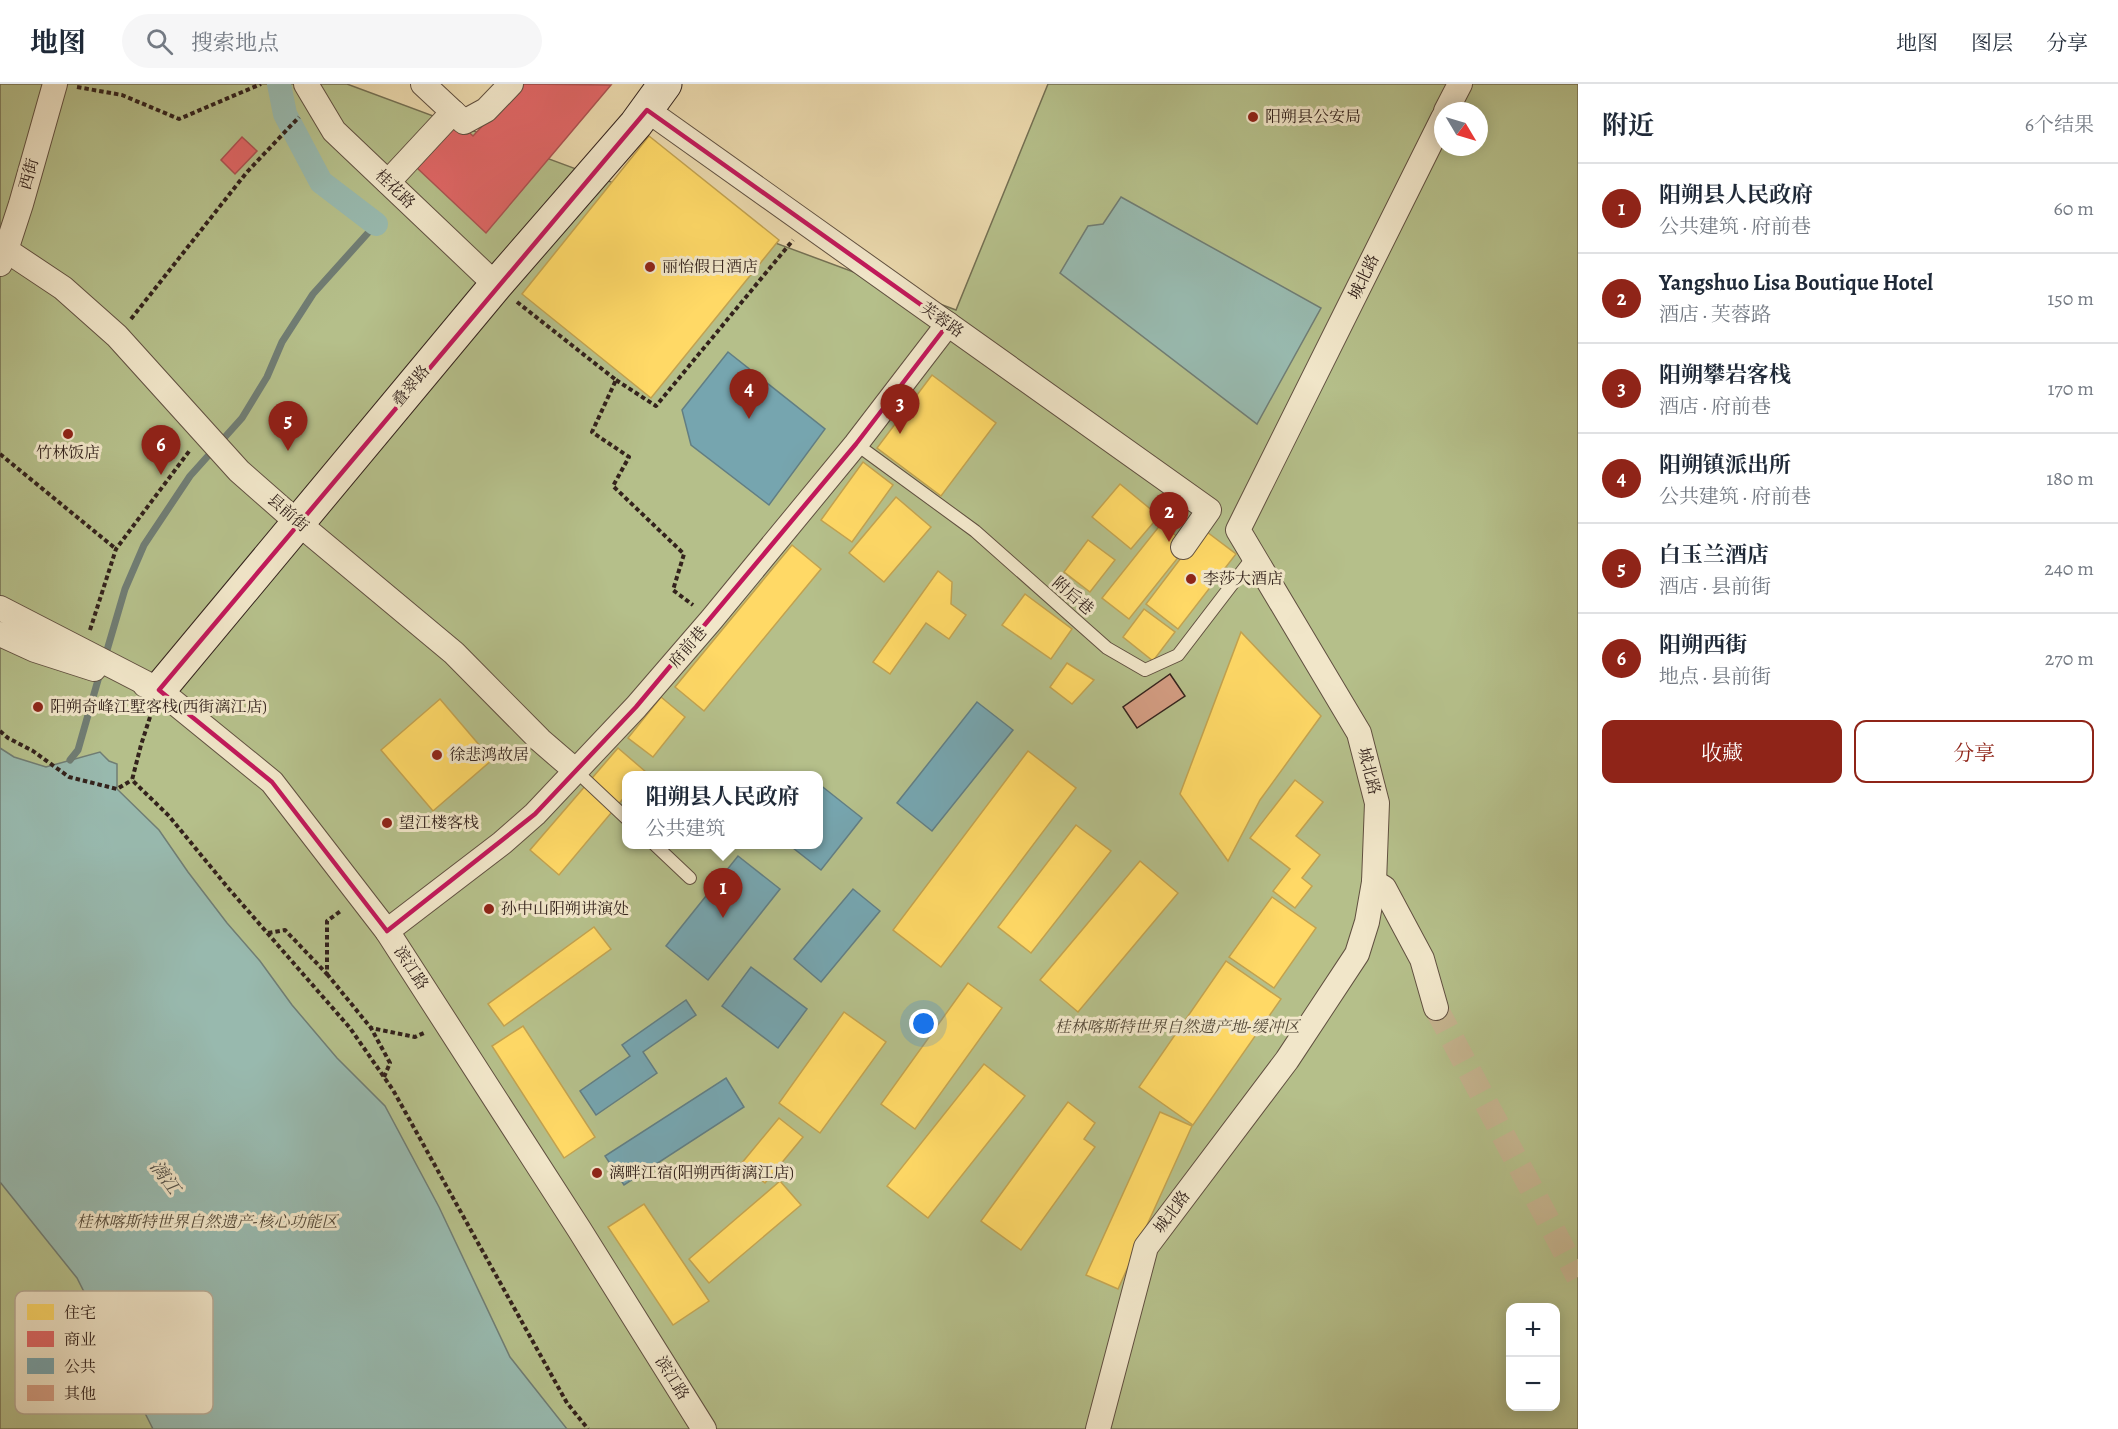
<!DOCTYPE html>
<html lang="zh">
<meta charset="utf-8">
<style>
body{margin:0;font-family:Alegreya,"Noto Serif SC",serif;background:#f6f6f7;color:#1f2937}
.controls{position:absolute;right:18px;bottom:18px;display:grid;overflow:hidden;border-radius:12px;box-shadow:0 3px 15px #0003}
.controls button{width:54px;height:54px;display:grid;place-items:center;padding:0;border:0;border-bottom:2px solid #e0e1e3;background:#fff;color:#1f2937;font:30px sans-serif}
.compass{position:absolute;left:1434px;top:18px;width:54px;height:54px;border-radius:50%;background:#fff;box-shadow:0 3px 15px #0003;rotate:128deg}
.you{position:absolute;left:924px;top:940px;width:21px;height:21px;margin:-15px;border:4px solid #fff;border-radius:50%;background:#1a73e8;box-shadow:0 0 0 9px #1a73e833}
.badge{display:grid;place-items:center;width:39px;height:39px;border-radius:50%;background:#8f2418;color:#fff;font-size:20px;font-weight:700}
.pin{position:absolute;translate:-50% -50px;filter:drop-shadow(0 2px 3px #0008)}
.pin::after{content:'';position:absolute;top:32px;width:21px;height:18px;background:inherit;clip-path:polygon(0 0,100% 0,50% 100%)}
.popup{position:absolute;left:622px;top:687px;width:201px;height:78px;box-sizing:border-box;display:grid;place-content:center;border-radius:12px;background:#fff;filter:drop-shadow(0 2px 4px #0005);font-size:20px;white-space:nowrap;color:#747a83}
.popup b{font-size:22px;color:#1f2937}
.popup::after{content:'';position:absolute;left:50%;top:100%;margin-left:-12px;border:12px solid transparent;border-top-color:#fff}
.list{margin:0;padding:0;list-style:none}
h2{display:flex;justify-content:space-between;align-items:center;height:78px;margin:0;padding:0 24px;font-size:26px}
h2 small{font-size:20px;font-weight:400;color:#747a83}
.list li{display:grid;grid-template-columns:39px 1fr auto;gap:18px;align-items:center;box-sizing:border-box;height:90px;padding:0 24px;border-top:2px solid #e0e1e3}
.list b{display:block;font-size:22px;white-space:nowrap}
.list p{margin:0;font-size:20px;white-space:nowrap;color:#747a83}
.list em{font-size:20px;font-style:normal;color:#747a83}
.actions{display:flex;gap:12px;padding:18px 24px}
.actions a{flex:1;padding:14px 0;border:2px solid #8f2418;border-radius:12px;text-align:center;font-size:21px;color:#8f2418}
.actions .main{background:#8f2418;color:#fff}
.icon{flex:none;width:33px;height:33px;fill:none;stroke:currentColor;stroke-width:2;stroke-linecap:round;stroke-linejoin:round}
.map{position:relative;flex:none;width:1578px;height:1345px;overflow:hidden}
header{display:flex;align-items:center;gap:36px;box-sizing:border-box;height:84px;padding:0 30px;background:#fff;border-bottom:2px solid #e0e1e3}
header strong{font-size:28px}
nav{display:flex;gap:33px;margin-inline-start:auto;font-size:21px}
.search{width:420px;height:54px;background:#f6f6f7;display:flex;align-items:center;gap:15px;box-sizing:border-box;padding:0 21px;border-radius:33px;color:#747a83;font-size:22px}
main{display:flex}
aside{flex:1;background:#fff}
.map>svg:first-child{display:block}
</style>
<header>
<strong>地图</strong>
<div class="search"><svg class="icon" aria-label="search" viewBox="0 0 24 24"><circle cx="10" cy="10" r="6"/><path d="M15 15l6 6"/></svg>搜索地点</div>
<nav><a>地图</a><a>图层</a><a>分享</a></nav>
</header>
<main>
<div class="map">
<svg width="1578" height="1345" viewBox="0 0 1578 1345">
<rect width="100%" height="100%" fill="#ead8ac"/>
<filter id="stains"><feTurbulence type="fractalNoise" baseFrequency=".00333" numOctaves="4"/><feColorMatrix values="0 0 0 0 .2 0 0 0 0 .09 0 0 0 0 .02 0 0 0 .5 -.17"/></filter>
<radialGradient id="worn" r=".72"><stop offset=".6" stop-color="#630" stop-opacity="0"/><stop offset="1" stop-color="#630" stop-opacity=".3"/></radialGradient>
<path fill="#b5bf8a" stroke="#747053" stroke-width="1.5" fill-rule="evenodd" d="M 0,0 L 347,0 L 956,226 L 1048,0 L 1578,0 L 1578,1345 L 0,1345 ZM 1443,27 L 1479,27 L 1479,63 L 1443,63 ZM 627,692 L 819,692 L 819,760 L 627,760 ZM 1510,1224 L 1556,1224 L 1556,1322 L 1510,1322 Z"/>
<g fill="#98b9ae" stroke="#707d74" stroke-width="1.5">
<polygon points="1121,113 1321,224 1257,340 1060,189 1088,142 1103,140"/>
<polygon points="0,664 14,673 46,683 100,668 109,677 117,680 117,705 159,746 188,788 227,839 260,877 292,921 337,974 385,1022 439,1123 510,1273 567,1345 153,1345 77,1194 0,1098"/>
</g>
<g fill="#ffd966" stroke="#c2a250" stroke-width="1.5">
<polygon points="649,52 779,156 651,314 522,210"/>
<polygon points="932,291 996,339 941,412 877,364"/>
<polygon points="863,378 893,401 852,458 821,436"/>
<polygon points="1120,400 1159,432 1131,465 1092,433"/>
<polygon points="896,413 931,443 884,498 849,469"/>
<polygon points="1161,440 1188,461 1129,535 1102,514"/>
<polygon points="1203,445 1236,470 1178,545 1146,520"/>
<polygon points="1088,456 1115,476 1090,508 1064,488"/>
<polygon points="792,461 821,485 704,627 675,603"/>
<polygon points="938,487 952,498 951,520 966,531 949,555 926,539 890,590 873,578"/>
<polygon points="1025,510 1072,545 1051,575 1002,541"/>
<polygon points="1144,525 1175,548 1153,577 1123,553"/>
<polygon points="1241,548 1321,632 1260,716 1228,777 1180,710"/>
<polygon points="1067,579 1094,596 1072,620 1050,603"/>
<polygon points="661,613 685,633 653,673 628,654"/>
<polygon points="440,615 492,676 433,727 381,666"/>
<polygon points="618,664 646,688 643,692 627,692 627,710 559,791 530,766"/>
<polygon points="1028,667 1076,704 941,883 893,846"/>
<polygon points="1295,696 1323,718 1296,752 1320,771 1302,794 1312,802 1295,824 1273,807 1290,785 1250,754"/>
<polygon points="1076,741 1111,767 1031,869 998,843"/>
<polygon points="1140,777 1178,809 1078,928 1040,896"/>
<polygon points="1272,813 1316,844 1274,904 1229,873"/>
<polygon points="594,843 611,865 504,942 488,920"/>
<polygon points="1226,877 1281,915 1193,1041 1139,1003"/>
<polygon points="968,899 1002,924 915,1045 881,1020"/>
<polygon points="844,928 886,958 820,1049 779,1019"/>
<polygon points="523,942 595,1053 564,1074 492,962"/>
<polygon points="984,980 1025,1012 928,1134 887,1102"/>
<polygon points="1068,1018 1095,1039 1084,1055 1095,1063 1021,1166 981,1137"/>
<polygon points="1160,1028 1192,1042 1118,1205 1086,1191"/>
<polygon points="779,1034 803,1053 765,1099 741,1080"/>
<polygon points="780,1097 801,1121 709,1199 689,1175"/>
<polygon points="644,1120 709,1217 673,1241 608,1143"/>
</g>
<g fill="#e06666" stroke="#ac5250" stroke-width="1.5">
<polygon points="522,0 611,1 486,149 416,83 458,38 473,52"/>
<polygon points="242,53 257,67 235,90 221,76"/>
</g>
<g fill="#76a5af" stroke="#627e83" stroke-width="1.5">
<polygon points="728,268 825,345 769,421 691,361 682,326"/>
<polygon points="977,618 1013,646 932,747 897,719"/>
<polygon points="819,700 862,734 821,786 788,760 819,760"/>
<polygon points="738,772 780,805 708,896 666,862"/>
<polygon points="853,805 880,827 821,898 794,875"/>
<polygon points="751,883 807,925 778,964 722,922"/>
<polygon points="686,916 696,931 643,968 657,989 596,1031 580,1007 630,972 622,961"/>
<polygon points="726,994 744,1023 624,1101 605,1072"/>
</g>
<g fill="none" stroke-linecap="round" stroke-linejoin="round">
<g stroke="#707d74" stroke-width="7">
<polyline points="105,573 125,505 144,461 190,392 242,334 267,293 282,258 313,210 376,140"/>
<polyline points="70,676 78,666 100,589"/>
</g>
<polyline stroke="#98b9ae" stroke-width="24" points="279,0 285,30 321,98 376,140"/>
</g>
<polygon fill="#d59e84" stroke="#33221c" stroke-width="1.5" points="1170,590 1185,612 1137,644 1123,623"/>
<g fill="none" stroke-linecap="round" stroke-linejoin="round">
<polyline stroke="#c5b48f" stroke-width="24" stroke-dasharray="24 12" stroke-linecap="butt" points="1436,924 1578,1193"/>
<defs>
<g id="lane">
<polyline points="856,360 975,447 1107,564 1145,586 1178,571 1253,473"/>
<polyline points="576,687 627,735"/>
<polyline points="654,760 690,794"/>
</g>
<g id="street">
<polyline points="306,0 334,47 496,201"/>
<polyline points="423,0 453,28"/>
<polyline points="1446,27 1460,0"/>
<polyline points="638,37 647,26 1209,426 1183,463"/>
<polyline points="388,98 453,28 464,38 486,26 511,0"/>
<polyline points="6,166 63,204 117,252 239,387 297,438 454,569 540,656 576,687"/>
<polyline points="0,180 6,166 21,120 55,0"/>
<polyline points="0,524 159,606 169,594"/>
<polyline points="0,550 35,566 94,585"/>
<polyline points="145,601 159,606 272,698 387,847 579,1145 704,1345"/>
<polyline points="1374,798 1384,804 1422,875 1436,924"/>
<polyline points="387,847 502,759 535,730 636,623 712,535 856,360 948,240"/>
<polyline points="1098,1345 1146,1163 1287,976 1357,870 1367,838 1374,798 1377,719 1359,649 1238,446 1443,34"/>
</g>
<polyline id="secondary" points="159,606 496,201 636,40 665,0"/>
</defs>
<use href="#lane" stroke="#615040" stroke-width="14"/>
<use href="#street" stroke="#615040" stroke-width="26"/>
<use href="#secondary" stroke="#33221c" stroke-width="35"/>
<g stroke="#33221c" stroke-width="4" stroke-dasharray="4.5 3" stroke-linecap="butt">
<polyline points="77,3 122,11 179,35 261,0"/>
<polyline points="517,218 616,296 592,348 629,373 613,402 684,470 673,506 693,521"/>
<polyline points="131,235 247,88 299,33"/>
<polyline points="616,296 656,322 793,156"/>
<polyline points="0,370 116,465"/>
<polyline points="90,546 116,465 190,366"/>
<polyline points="150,633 141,661 132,696 169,732 229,805 350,944 393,1006 567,1319 588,1345"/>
<polyline points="0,647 8,654 33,667 69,693 117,705 132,696"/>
<polyline points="268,849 285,846 327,890 327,837 342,826"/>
<polyline points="327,890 371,944"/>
<polyline points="384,993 390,979 371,944 415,953 426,948"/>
</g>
<use href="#lane" stroke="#f1e6c9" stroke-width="12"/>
<use href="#street" stroke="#f1e6c9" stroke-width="24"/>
<use href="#secondary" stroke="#f1e6c9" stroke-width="33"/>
</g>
<path fill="none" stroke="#c2185b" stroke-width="4.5" stroke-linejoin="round" d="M 647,26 L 948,240 L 856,360 L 636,623 L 535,730 L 387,847 L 272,698 L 159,606 Z"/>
<g fill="#8f2418" stroke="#f1e6c9" stroke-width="2">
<circle cx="1253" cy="33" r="6"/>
<circle cx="650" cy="183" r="6"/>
<circle cx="68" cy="350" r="6"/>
<circle cx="1191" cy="495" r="6"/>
<circle cx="38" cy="623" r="6"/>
<circle cx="437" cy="671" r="6"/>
<circle cx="387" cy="739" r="6"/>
<circle cx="489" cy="825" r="6"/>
<circle cx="597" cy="1089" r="6"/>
</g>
<g text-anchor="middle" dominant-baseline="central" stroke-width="6" stroke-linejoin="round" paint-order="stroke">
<g font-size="16" fill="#33221c" stroke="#f1e6c9" text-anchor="start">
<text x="1265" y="33">阳朔县公安局</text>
<text x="662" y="183">丽怡假日酒店</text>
<text x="68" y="369" text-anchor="middle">竹林饭店</text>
<text x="1203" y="495">李莎大酒店</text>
<text x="50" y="623">阳朔奇峰江墅客栈(西街漓江店)</text>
<text x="449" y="671">徐悲鸿故居</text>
<text x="399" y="739">望江楼客栈</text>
<text x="501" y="825">孙中山阳朔讲演处</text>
<text x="609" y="1089">漓畔江宿(阳朔西街漓江店)</text>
</g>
<g font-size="16" fill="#33221c" stroke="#f1e6c9">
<text transform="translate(29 90) rotate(-74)">西街</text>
<text transform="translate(395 105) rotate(44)">桂花路</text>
<text transform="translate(1364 193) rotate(-64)">城北路</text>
<text transform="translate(942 236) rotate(35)">芙蓉路</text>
<text transform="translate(411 302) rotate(-50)">叠翠路</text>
<text transform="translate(288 429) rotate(41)">县前街</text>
<text transform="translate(1073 512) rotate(41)">附后巷</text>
<text transform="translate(688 563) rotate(-49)">府前巷</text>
<text transform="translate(1369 687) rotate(76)">城北路</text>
<text transform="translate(411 884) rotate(57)">滨江路</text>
<text transform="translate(1172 1128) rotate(-53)">城北路</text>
<text transform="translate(672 1294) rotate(58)">滨江路</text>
</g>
<g font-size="16" font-style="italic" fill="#544938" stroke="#f1e6c9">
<text x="1177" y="943">桂林喀斯特世界自然遗产地-缓冲区</text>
<text x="207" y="1138">桂林喀斯特世界自然遗产-核心功能区</text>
</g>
<g font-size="18" font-style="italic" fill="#514f48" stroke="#f1e6c9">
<text transform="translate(165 1093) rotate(54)">漓江</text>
</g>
</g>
<rect x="15" y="1207" width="198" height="123" rx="9" fill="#f1e6c9" stroke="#b8ab95" stroke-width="1.5"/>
<rect x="27" y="1220" width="27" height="16" fill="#ffd966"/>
<rect x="27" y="1247" width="27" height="16" fill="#e06666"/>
<rect x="27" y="1274" width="27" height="16" fill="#76a5af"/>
<rect x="27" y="1301" width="27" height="16" fill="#d59e84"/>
<g font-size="16" fill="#33221c">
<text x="64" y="1234">住宅</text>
<text x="64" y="1261">商业</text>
<text x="64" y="1288">公共</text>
<text x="64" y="1315">其他</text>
</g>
<rect width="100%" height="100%" filter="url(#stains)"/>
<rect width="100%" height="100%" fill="url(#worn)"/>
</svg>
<div class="controls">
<button>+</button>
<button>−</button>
</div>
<svg class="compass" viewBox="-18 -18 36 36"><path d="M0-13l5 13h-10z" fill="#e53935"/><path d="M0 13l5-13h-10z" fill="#747a83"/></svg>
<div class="you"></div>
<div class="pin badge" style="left:723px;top:834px">1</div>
<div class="popup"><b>阳朔县人民政府</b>公共建筑</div>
<div class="pin badge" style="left:1169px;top:458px">2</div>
<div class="pin badge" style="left:900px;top:350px">3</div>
<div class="pin badge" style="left:749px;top:335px">4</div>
<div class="pin badge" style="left:288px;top:367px">5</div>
<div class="pin badge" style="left:161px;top:391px">6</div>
</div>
<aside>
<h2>附近<small>6个结果</small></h2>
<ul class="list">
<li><span class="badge">1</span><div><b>阳朔县人民政府</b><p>公共建筑 · 府前巷</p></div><em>60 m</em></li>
<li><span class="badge">2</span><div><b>Yangshuo Lisa Boutique Hotel</b><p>酒店 · 芙蓉路</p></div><em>150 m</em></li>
<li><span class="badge">3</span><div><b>阳朔攀岩客栈</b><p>酒店 · 府前巷</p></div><em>170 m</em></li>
<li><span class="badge">4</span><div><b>阳朔镇派出所</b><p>公共建筑 · 府前巷</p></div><em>180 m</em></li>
<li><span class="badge">5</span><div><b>白玉兰酒店</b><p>酒店 · 县前街</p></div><em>240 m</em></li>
<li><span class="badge">6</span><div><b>阳朔西街</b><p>地点 · 县前街</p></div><em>270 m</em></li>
</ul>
<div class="actions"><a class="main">收藏</a><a>分享</a></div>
</aside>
</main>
